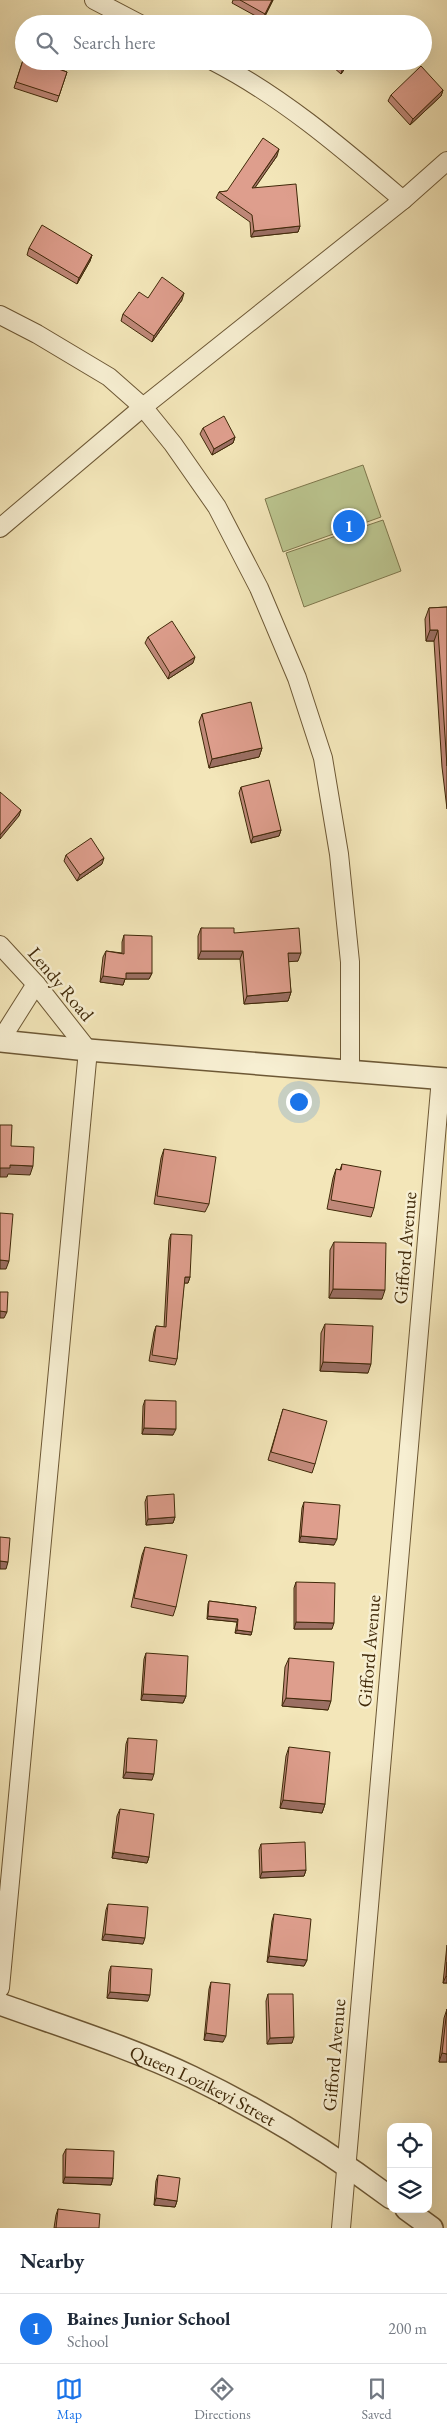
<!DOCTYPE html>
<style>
body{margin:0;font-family:"EB Garamond",serif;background:#f6f6f7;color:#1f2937}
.controls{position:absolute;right:15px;bottom:15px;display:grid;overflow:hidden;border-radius:10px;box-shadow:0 5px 20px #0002}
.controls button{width:45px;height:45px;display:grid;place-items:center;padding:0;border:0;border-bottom:1px solid #e0e1e3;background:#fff;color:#1f2937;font:25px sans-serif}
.you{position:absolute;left:298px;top:1101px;width:18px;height:18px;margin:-12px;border:4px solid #fff;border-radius:50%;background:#1a73e8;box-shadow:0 0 0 8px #1a73e833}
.badge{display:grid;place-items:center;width:32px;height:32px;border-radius:50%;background:#1a73e8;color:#fff;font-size:16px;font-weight:700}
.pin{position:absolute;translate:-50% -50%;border:2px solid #fff;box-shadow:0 1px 5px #0006}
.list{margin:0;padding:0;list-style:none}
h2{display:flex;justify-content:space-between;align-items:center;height:65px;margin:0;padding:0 20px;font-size:21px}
h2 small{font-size:16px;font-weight:400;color:#747a83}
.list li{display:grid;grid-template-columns:32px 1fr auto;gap:15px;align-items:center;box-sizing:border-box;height:70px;padding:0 20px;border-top:1px solid #e0e1e3}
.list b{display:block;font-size:19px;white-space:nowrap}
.list p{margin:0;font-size:16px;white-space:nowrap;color:#747a83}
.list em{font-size:16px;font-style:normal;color:#747a83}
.icon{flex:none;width:28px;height:28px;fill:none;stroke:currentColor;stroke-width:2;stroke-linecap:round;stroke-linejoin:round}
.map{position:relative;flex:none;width:447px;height:2228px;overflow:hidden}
.search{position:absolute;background:#fff;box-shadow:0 5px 20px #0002;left:15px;right:15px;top:15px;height:55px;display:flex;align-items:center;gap:12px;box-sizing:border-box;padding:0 18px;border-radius:28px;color:#747a83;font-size:19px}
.sheet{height:135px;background:#fff}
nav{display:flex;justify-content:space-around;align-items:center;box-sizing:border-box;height:70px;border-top:1px solid #e0e1e3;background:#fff;font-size:14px;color:#747a83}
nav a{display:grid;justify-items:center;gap:2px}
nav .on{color:#1a73e8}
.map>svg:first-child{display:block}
</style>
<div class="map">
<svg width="447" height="2228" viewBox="0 0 447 2228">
<rect width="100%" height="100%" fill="#f3e6b9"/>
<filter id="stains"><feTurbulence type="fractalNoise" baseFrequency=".004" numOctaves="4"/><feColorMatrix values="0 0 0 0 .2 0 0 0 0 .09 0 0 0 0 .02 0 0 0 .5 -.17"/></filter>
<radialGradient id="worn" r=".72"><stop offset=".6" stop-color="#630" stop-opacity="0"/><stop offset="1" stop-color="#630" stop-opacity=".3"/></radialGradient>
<g fill="#bbc58f" stroke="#7e774c">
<polygon points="363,465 381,517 283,552 265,499"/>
<polygon points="383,520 401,571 304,607 286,553"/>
</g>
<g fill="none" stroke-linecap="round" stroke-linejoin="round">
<defs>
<g id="minor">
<polyline points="94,0 140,24"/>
<path d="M 213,61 C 283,97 343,149 403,200"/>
<polyline points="0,315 37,334 109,377 143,407 173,444 217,507 259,588 297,678 323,758 339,854 350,962 350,1071"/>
<polyline points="0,528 143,407 403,200 447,161"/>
<polyline points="0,945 36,984 88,1050 0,1988"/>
<polyline points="0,1041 36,984"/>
<polyline points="341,2228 441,1078"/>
</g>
<g id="tertiary">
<polyline points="0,1041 88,1050 447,1079"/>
<path id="s1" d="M 0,2004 C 64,2027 131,2048 192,2077 C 263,2111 328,2151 391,2198"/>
<polyline points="406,2209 432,2228"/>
</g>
</defs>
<use href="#minor" stroke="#6d5835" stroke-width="20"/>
<use href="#tertiary" stroke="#6d5835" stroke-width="24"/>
<use href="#minor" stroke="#f7efd2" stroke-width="18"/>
<use href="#tertiary" stroke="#f7efd2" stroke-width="21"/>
</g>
<g fill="#bf8879" stroke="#402909">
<polygon points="233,0 273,0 263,20 232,3"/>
<polygon points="24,57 67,72 57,102 14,88"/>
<polygon points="326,61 350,61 341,74"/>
<polygon points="443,90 441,96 410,125 388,101 391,95"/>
<polygon points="277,156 254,188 300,226 298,232 251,237 250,222 216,198 219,192 227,191"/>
<polygon points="29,248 92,255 90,261 77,284 27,255"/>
<polygon points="148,298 182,300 152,342 121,321 123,314"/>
<polygon points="203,428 235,437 233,443 212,455 200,434"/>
<polygon points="447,607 447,809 442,767 434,641 426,641 425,619 429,608"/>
<polygon points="148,637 193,663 168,679 145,643"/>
<polygon points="202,714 262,748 259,757 209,768 199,722"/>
<polygon points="241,787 281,830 279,836 251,843 239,793"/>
<polygon points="66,855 102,864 77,881 64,861"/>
<polygon points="201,928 234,933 298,961 288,961 291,992 288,1001 244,1004 240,959 198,959 198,936"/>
<polygon points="124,935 152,973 149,979 125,979 123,985 100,982 103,957 106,951 122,953 122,942"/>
<polygon points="164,1149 209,1204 205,1212 154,1204 161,1158"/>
<polygon points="342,1164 374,1208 371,1217 327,1209 333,1178 336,1169 340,1170"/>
<polygon points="171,1234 190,1277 188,1283 184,1283 177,1359 175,1365 149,1361 154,1332 156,1326 164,1327 169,1240"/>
<polygon points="334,1242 382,1299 329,1298 330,1250"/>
<polygon points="325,1324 368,1373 320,1371 321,1333"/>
<polygon points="145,1400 173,1435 142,1434 143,1406"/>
<polygon points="283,1409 315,1464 312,1473 268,1460"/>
<polygon points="147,1496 175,1517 173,1523 146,1525 145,1502"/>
<polygon points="304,1502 334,1545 299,1542 302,1508"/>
<polygon points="145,1547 176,1607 173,1616 131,1607 142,1555"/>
<polygon points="296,1582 332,1629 294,1629 294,1588"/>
<polygon points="209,1601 256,1607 251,1635 235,1633 237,1622 207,1619 208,1604"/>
<polygon points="146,1653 186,1696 183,1703 141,1700 144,1659"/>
<polygon points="289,1658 328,1710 282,1706 285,1667"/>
<polygon points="128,1738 152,1780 123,1778 126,1744"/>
<polygon points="289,1747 325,1804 322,1813 280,1808 286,1756"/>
<polygon points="120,1809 149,1857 147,1863 112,1858 117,1816"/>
<polygon points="261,1844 306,1870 304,1876 260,1878 259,1850"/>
<polygon points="108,1904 143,1944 102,1940 106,1910"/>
<polygon points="274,1914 307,1960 304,1966 267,1962 272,1921"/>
<polygon points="447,1945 447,1983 443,1983"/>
<polygon points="111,1966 148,2001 107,1998 109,1972"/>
<polygon points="211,1982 223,2042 204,2040 209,1989"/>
<polygon points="268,1994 292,2043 267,2044 266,2001"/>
<polygon points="447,2009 447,2062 439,2062 444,2018"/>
<polygon points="66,2149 113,2178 111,2185 63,2183 63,2155"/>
<polygon points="158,2175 177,2201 175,2207 154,2205 156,2181"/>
<polygon points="58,2209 99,2228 54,2228 56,2215"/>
</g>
<g fill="#9b6f63" stroke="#402909">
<polygon points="272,0 273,0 263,20 265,14"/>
<polygon points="348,61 350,61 341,74 343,67"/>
<polygon points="443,90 441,96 410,125 413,119"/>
<polygon points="279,149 277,156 250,195 252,188"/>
<polygon points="300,226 298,232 251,237 254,231"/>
<polygon points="92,255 90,261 77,284 79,278"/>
<polygon points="184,293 182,300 152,342 154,336"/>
<polygon points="235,437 233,443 212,455 214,449"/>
<polygon points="430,630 438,630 434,641 426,641"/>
<polygon points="195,657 193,663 168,679 170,673"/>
<polygon points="262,748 259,757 209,768 212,759"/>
<polygon points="21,810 19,816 0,839 0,835"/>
<polygon points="281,830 279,836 251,843 253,837"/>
<polygon points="104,858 102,864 77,881 80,875"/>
<polygon points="201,951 243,951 240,959 198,959"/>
<polygon points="288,953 301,953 298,961 285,962"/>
<polygon points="126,973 152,973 149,979 125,979 123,985 100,982 103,976"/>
<polygon points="291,992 288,1001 244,1004 247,996"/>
<polygon points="10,1165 33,1166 30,1175 8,1174 7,1177 0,1177 0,1168"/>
<polygon points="0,1260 9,1261 6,1269 0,1269"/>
<polygon points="185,1277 190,1277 188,1283 183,1283"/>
<polygon points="333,1289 385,1290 382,1299 329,1298"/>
<polygon points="0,1311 7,1312 4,1318 0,1318"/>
<polygon points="323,1362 371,1364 368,1373 320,1371"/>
<polygon points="144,1428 176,1429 173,1435 142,1434"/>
<polygon points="175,1517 173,1523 146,1525 148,1519"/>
<polygon points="301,1536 337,1539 334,1545 299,1542"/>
<polygon points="0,1561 8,1562 6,1569 0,1569"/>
<polygon points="208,1616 238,1619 237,1622 207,1619"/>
<polygon points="296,1622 334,1623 332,1629 294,1629"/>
<polygon points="237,1630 252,1632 251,1635 235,1633"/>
<polygon points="143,1694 186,1696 183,1703 141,1700"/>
<polygon points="286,1698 331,1701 328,1710 282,1706"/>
<polygon points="126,1772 154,1774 152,1780 123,1778"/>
<polygon points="283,1800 325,1804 322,1813 280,1808"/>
<polygon points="114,1852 149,1857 147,1863 112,1858"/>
<polygon points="306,1870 304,1876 260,1878 262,1872"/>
<polygon points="105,1934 145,1938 143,1944 102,1940"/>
<polygon points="269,1956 307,1960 304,1966 267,1962"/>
<polygon points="446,1976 447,1977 447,1983 443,1983"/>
<polygon points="110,1992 150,1995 148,2001 107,1998"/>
<polygon points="206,2033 226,2036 223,2042 204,2040"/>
<polygon points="294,2037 292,2043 267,2044 270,2038"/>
<polygon points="442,2053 447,2054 447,2062 439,2062"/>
<polygon points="65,2177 113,2178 111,2185 63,2183"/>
<polygon points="156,2198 177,2201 175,2207 154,2205"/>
</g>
<g fill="#de9e8d" stroke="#402909">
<polygon points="240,0 272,0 265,14"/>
<polygon points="348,17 358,24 343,24"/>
<polygon points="321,20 326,24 318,24"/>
<polygon points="24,57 24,61 36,61 67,72 59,96 16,82"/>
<polygon points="336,61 348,61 343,67"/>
<polygon points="421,66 443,90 413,119 391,95"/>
<polygon points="263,138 279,149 252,188 296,184 300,226 254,231 252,215 219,192 227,191"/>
<polygon points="42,225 92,255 79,278 29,248"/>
<polygon points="162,277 184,293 154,336 123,314 139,292 148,298"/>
<polygon points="224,416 235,437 214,449 203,428"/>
<polygon points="447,607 447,766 438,630 430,630 429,608"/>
<polygon points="172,621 195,657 170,673 148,637"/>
<polygon points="251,702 262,748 212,759 202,714"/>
<polygon points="269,780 281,830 253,837 241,787"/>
<polygon points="0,792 21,810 0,835"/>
<polygon points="91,838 104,858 80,875 66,855"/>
<polygon points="201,928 234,928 234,933 299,928 301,953 288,953 291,992 247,996 243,951 201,951"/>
<polygon points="124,935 152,936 152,973 126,973 126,979 103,976 106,951 124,954"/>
<polygon points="0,1125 12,1125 11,1146 34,1147 33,1166 10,1165 10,1168 0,1168"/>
<polygon points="164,1149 216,1157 209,1204 157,1196"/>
<polygon points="342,1164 381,1171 374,1208 331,1200 336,1169 341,1170"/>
<polygon points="0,1213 13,1214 9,1261 0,1260"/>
<polygon points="171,1234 192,1235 190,1277 185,1277 177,1359 152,1355 156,1326 166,1327"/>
<polygon points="334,1242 386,1243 385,1290 333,1289"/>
<polygon points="0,1292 8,1292 7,1312 0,1311"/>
<polygon points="325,1324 373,1326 371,1364 323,1362"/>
<polygon points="145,1400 176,1401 176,1429 144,1428"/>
<polygon points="283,1409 327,1421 315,1464 271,1452"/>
<polygon points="174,1494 175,1517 148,1519 147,1496"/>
<polygon points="304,1502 340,1505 337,1539 301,1536"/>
<polygon points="0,1537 10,1538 8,1562 0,1561"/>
<polygon points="145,1547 187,1555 176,1607 134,1598"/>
<polygon points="296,1582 335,1583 334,1623 296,1622"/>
<polygon points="209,1601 256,1607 252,1632 237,1630 238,1619 208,1616"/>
<polygon points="146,1653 188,1656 186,1696 143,1694"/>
<polygon points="289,1658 334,1662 331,1701 286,1698"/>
<polygon points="128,1738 157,1740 154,1774 126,1772"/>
<polygon points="289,1747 330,1752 325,1804 283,1800"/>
<polygon points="120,1809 154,1814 149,1857 114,1852"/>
<polygon points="305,1842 306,1870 262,1872 261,1844"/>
<polygon points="108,1904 148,1907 145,1938 105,1934"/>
<polygon points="274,1914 311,1919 307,1960 269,1956"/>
<polygon points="447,1962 447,1977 446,1976"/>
<polygon points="111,1966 152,1969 150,1995 110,1992"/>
<polygon points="211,1982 230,1984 226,2036 206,2033"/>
<polygon points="268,1994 293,1994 294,2037 270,2038"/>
<polygon points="447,2009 447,2054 442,2053"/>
<polygon points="66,2149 114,2151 113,2178 65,2177"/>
<polygon points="158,2175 180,2178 177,2201 156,2198"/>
<polygon points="58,2209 100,2214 99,2228 56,2228"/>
</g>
<g text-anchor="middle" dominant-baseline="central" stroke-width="5" stroke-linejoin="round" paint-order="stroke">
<g font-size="19" fill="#402909" stroke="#f7efd2">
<text transform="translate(61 984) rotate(50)">Lendy Road</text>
<text transform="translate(405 1248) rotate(-85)">Gifford Avenue</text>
<text transform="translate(369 1651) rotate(-85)">Gifford Avenue</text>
<text transform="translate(334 2055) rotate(-85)">Gifford Avenue</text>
<text stroke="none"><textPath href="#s1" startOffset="219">Queen Lozikeyi Street</textPath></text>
</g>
</g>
<rect width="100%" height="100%" filter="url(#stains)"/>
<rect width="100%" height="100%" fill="url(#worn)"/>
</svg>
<div class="controls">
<button><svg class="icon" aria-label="locate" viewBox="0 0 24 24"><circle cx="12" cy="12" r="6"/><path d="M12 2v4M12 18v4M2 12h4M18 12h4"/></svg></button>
<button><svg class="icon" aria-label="layers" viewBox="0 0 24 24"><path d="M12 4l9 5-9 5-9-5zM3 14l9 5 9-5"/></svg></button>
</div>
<div class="you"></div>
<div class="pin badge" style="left:349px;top:526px">1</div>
<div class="search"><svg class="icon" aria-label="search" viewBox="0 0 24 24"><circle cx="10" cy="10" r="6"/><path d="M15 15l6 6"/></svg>Search here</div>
</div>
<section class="sheet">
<h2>Nearby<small></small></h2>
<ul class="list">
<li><span class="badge">1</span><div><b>Baines Junior School</b><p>School</p></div><em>200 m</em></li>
</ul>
</section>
<nav>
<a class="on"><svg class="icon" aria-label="map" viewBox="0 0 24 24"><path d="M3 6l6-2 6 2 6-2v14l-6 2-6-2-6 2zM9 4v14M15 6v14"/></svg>Map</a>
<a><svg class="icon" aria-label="directions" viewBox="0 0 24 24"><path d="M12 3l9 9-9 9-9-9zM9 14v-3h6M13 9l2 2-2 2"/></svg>Directions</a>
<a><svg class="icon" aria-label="saved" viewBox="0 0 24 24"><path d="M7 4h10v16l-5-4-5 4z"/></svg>Saved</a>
</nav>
